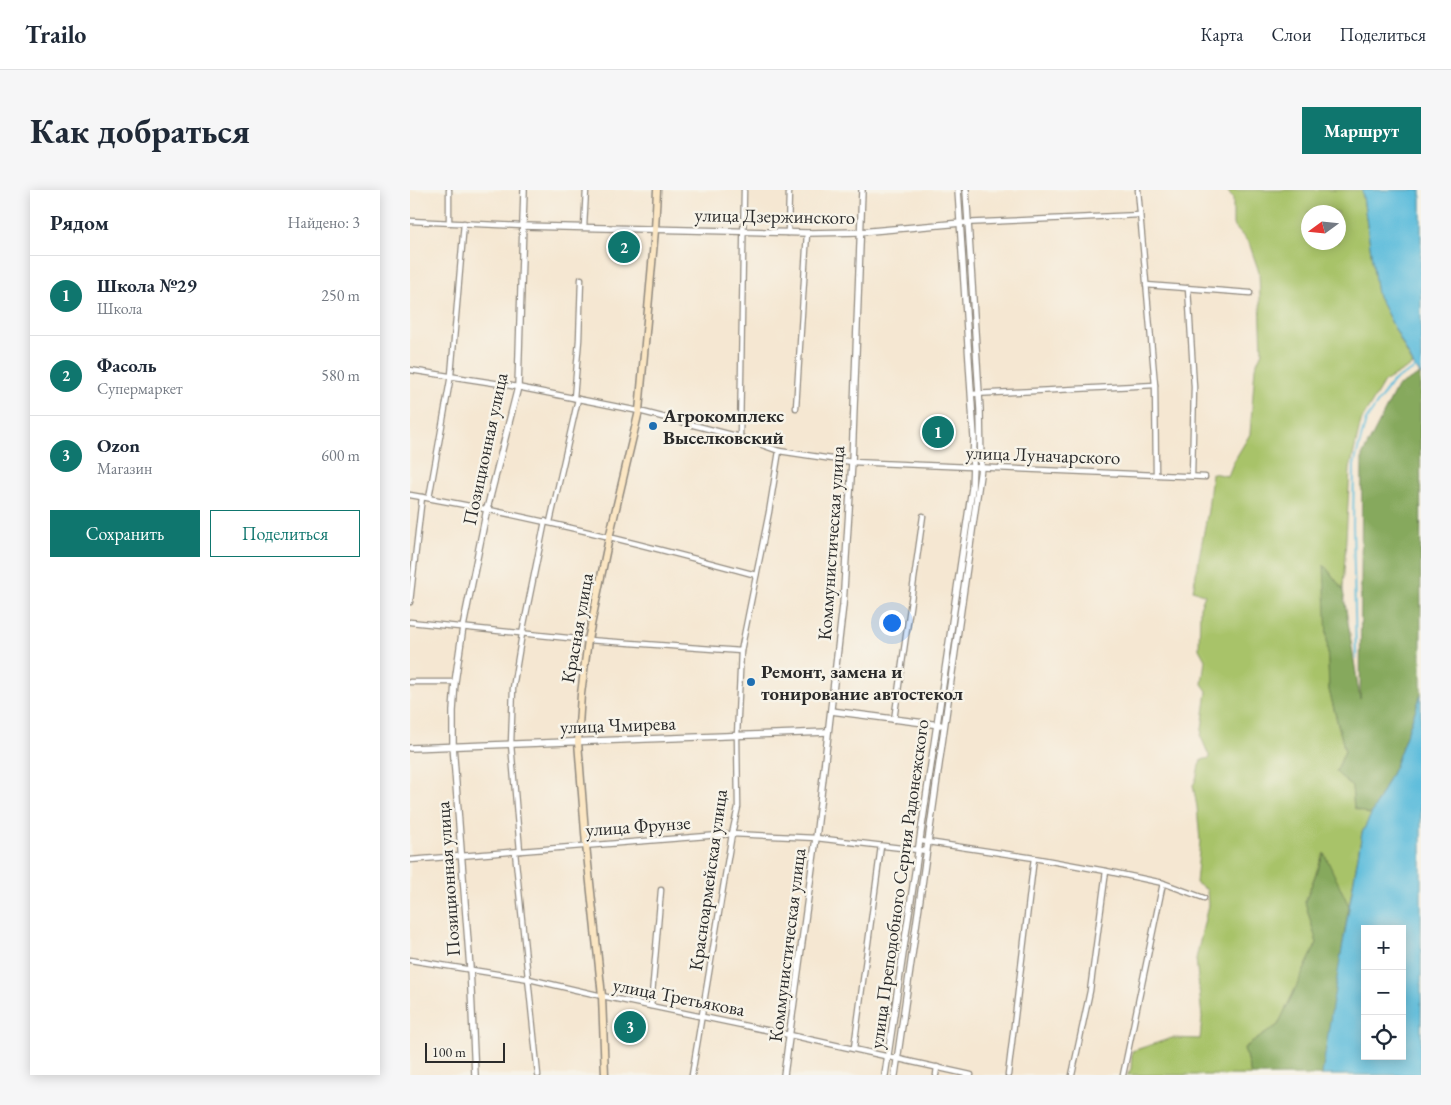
<!DOCTYPE html>
<html lang="ru">
<meta charset="utf-8">
<style>
body{margin:0;font-family:"EB Garamond",serif;background:#f6f6f7;color:#1f2937}
.controls{position:absolute;right:15px;bottom:15px;display:grid;overflow:hidden;border-radius:0px;box-shadow:0 2px 12px #0003}
.controls button{width:45px;height:45px;display:grid;place-items:center;padding:0;border:0;border-bottom:1px solid #e0e1e3;background:#fff;color:#1f2937;font:25px sans-serif}
.compass{position:absolute;left:891px;top:15px;width:45px;height:45px;border-radius:50%;background:#fff;box-shadow:0 2px 12px #0003;rotate:255deg}
.scale{position:absolute;left:15px;bottom:12px;width:80px;box-sizing:border-box;padding-left:5px;border:2px solid #2b2b2b;border-top:0;font-size:14px;line-height:18px;white-space:nowrap;color:#2b2b2b;-webkit-text-stroke:4px #f7f3e8;paint-order:stroke}
.you{position:absolute;left:481px;top:432px;width:18px;height:18px;margin:-12px;border:4px solid #fff;border-radius:50%;background:#1a73e8;box-shadow:0 0 0 8px #1a73e833}
.badge{display:grid;place-items:center;width:32px;height:32px;border-radius:50%;background:#0f766e;color:#fff;font-size:16px;font-weight:700}
.pin{position:absolute;translate:-50% -50%;border:2px solid #fff;box-shadow:0 1px 5px #0006}
.list{margin:0;padding:0;list-style:none}
h2{display:flex;justify-content:space-between;align-items:center;height:65px;margin:0;padding:0 20px;font-size:21px}
h2 small{font-size:16px;font-weight:400;color:#747a83}
.list li{display:grid;grid-template-columns:32px 1fr auto;gap:15px;align-items:center;box-sizing:border-box;height:80px;padding:0 20px;border-top:1px solid #e0e1e3}
.list b{display:block;font-size:19px;white-space:nowrap}
.list p{margin:0;font-size:16px;white-space:nowrap;color:#747a83}
.list em{font-size:16px;font-style:normal;color:#747a83}
.actions{display:flex;gap:10px;padding:15px 20px}
.actions a{flex:1;padding:11px 0;border:1px solid #0f766e;border-radius:0px;text-align:center;font-size:18px;color:#0f766e}
.actions .main{background:#0f766e;color:#fff}
.icon{flex:none;width:28px;height:28px;fill:none;stroke:currentColor;stroke-width:2;stroke-linecap:round;stroke-linejoin:round}
.map{position:relative;flex:none;width:1011px;height:885px;overflow:hidden;border-radius:0px}
header{display:flex;align-items:center;gap:30px;box-sizing:border-box;height:70px;padding:0 25px;background:#fff;border-bottom:1px solid #e0e1e3}
header strong{font-size:24px}
nav{display:flex;gap:28px;margin-inline-start:auto;font-size:18px}
.intro{display:flex;align-items:center;justify-content:space-between;box-sizing:border-box;height:120px;padding:0 30px}
h1{margin:0;font-size:35px}
.button{padding:12px 22px;border-radius:0px;background:#0f766e;color:#fff;font-size:18px;font-weight:700}
main{display:flex;gap:30px;padding:0 30px}
aside{flex:1;background:#fff;border-radius:0px;box-shadow:0 2px 12px #0003}
.map>svg:first-child{display:block}
</style>
<header>
<strong>Trailo</strong>
<nav><a>Карта</a><a>Слои</a><a>Поделиться</a></nav>
</header>
<div class="intro"><h1>Как добраться</h1><a class="button">Маршрут</a></div>
<main>
<aside>
<h2>Рядом<small>Найдено: 3</small></h2>
<ul class="list">
<li><span class="badge">1</span><div><b>Школа №29</b><p>Школа</p></div><em>250 m</em></li>
<li><span class="badge">2</span><div><b>Фасоль</b><p>Супермаркет</p></div><em>580 m</em></li>
<li><span class="badge">3</span><div><b>Ozon</b><p>Магазин</p></div><em>600 m</em></li>
</ul>
<div class="actions"><a class="main">Сохранить</a><a>Поделиться</a></div>
</aside>
<div class="map">
<svg width="1011" height="885" viewBox="0 0 1011 885">
<rect width="100%" height="100%" fill="#f7f3e8"/>
<filter id="ink" filterUnits="userSpaceOnUse"><feTurbulence type="fractalNoise" baseFrequency=".02" numOctaves="2"/><feDisplacementMap in="SourceGraphic" scale="10" xChannelSelector="R" yChannelSelector="G"/><feConvolveMatrix kernelMatrix="1 2 1 2 8 2 1 2 1" color-interpolation-filters="sRGB"/></filter>
<filter id="wash" filterUnits="userSpaceOnUse"><feTurbulence type="fractalNoise" baseFrequency=".0096" numOctaves="4" result="noise"/><feDisplacementMap in="SourceGraphic" scale="20" xChannelSelector="R" yChannelSelector="G"/><feGaussianBlur stdDeviation="1.12" result="paint"/><feColorMatrix in="noise" values="0 0 0 0 0 0 0 0 0 0 0 0 0 0 0 0 0 1.4 0 .05"/><feComposite in="paint" operator="in"/></filter>
<g filter="url(#wash)">
<rect width="100%" height="100%" fill="#f5e7d2"/>
<path fill="#a8c369" stroke="#6a774a" fill-rule="evenodd" d="M 817,0 L 952,0 L 967,104 L 1003,175 L 974,192 L 951,231 L 940,279 L 933,400 L 915,376 L 919,500 L 935,561 L 926,582 L 942,597 L 944,618 L 961,625 L 952,643 L 939,716 L 913,664 L 895,712 L 907,753 L 868,835 L 834,858 L 841,885 L 717,885 L 721,879 L 722,861 L 762,848 L 790,849 L 792,827 L 786,769 L 798,715 L 797,700 L 786,693 L 790,651 L 787,617 L 783,595 C 788,588 787,579 791,570 L 800,568 L 791,547 L 797,501 L 792,494 L 795,470 L 789,459 L 790,417 L 795,405 L 783,400 L 798,320 L 802,283 L 818,286 L 824,271 L 840,244 L 845,177 L 852,162 L 849,82 L 839,53 L 823,35 L 823,9 ZM 898,22 L 928,22 L 928,52 L 898,52 Z"/>
<g fill="#86a95d" stroke="#586a44">
<polygon points="1010,184 1011,505 985,576 961,625 944,618 942,597 926,582 935,561 919,500 914,375 933,400 950,509 952,266 987,197"/>
<polygon points="914,663 939,716 912,885 841,885 834,858 868,835 907,753 895,712"/>
</g>
<g fill="#5ebddc" stroke="#447484" fill-rule="evenodd">
<polygon points="952,0 1011,0 1011,185 1005,178 967,104"/>
<path d="M 1011,505 L 1011,885 L 912,885 L 922,817 L 952,643 L 985,576 ZM 955,739 L 992,739 L 992,866 L 955,866 Z"/>
</g>
<g fill="none" stroke-linecap="round" stroke-linejoin="round">
<polyline stroke="#5ebddc" stroke-width="2" points="946,469 943,334 944,275 956,230 982,192 1011,175"/>
</g>
</g>
<g filter="url(#ink)">
<g fill="none" stroke-linecap="round" stroke-linejoin="round">
<defs>
<g id="minor">
<polyline points="728,0 745,195 746,284"/>
<polyline points="0,31 112,36"/>
<polyline points="39,33 39,0"/>
<polyline points="551,33 730,25"/>
<polyline points="174,37 176,0"/>
<polyline points="378,43 379,0"/>
<polyline points="736,95 840,103"/>
<polyline points="778,98 784,197 782,286"/>
<polyline points="0,180 97,195 229,221 330,247 369,261 442,272 795,287"/>
<polyline points="562,204 745,195"/>
<polyline points="164,208 169,150 171,89"/>
<polyline points="386,218 397,43"/>
<polyline points="330,247 334,0"/>
<path d="M 0,305 C 117,325 231,354 346,385"/>
<polyline points="19,308 41,185 54,33"/>
<polyline points="140,332 168,209"/>
<polyline points="0,412 12,307"/>
<polyline points="0,432 178,450 331,461"/>
<polyline points="0,492 45,492"/>
<polyline points="484,530 513,326"/>
<polyline points="511,651 624,668 696,681 753,693 794,708"/>
<polyline points="110,661 101,554 103,498 112,444 135,331"/>
<polyline points="105,662 128,885"/>
<polyline points="0,670 322,644 406,648 517,661"/>
<polyline points="0,770 119,789 192,806 380,845 561,885"/>
<polyline points="241,816 251,700"/>
<polyline points="444,858 471,656"/>
<polyline points="282,885 322,644 328,617 327,546 331,461 359,322 369,261"/>
<polyline points="526,885 527,877"/>
<polyline points="598,885 624,668"/>
<polyline points="662,885 680,801 696,681"/>
<polyline points="713,885 753,693"/>
</g>
<g id="tertiary">
<polyline points="112,36 397,43 450,42 551,33"/>
<polyline points="421,521 530,535"/>
<polyline points="0,558 417,542"/>
<polyline points="65,885 60,778 43,555 43,521 45,492 53,437 77,319 108,197 114,0"/>
<polyline points="374,885 406,648 433,415 442,272 452,0"/>
<polyline points="475,885 562,298 564,248 548,0"/>
<polyline points="485,885 571,278 570,219 556,0"/>
</g>
<polyline id="secondary" points="195,885 192,806 176,655 168,552 171,504 178,450 199,348 229,221 245,40 247,0"/>
</defs>
<use href="#minor" stroke="#90897e" stroke-width="7"/>
<use href="#tertiary" stroke="#90897e" stroke-width="8"/>
<use href="#secondary" stroke="#90897e" stroke-width="9"/>
<use href="#minor" stroke="#fff" stroke-width="4.5"/>
<use href="#tertiary" stroke="#fff" stroke-width="5.5"/>
<use href="#secondary" stroke="#fbe6c3" stroke-width="6"/>
</g>
</g>
<g fill="#1f6fb2" stroke="#f7f3e8" stroke-width="2">
<circle cx="243" cy="236" r="5"/>
<circle cx="341" cy="492" r="5"/>
</g>
<g text-anchor="middle" dominant-baseline="central" stroke-width="5" stroke-linejoin="round" paint-order="stroke">
<g font-size="19" fill="#2b2b2b" stroke="#f7f3e8">
<text transform="translate(365 26) rotate(1)">улица Дзержинского</text>
<text transform="translate(75 259) rotate(-78)">Позиционная улица</text>
<text transform="translate(633 265) rotate(2)">улица Луначарского</text>
<text transform="translate(421 353) rotate(-86)">Коммунистическая улица</text>
<text transform="translate(167 438) rotate(-80)">Красная улица</text>
<text transform="translate(208 535) rotate(-2)">улица Чмирева</text>
<text transform="translate(228 636) rotate(-4)">улица Фрунзе</text>
<text transform="translate(38 689) rotate(-94)">Позиционная улица</text>
<text transform="translate(298 690) rotate(-82)">Красноармейская улица</text>
<text transform="translate(489 694) rotate(-82)">улица Преподобного Сергия Радонежского</text>
<text transform="translate(377 755) rotate(-83)">Коммунистическая улица</text>
<text transform="translate(269 807) rotate(11)">улица Третьякова</text>
</g>
<g font-size="19" font-weight="bold" fill="#2b2b2b" stroke="#f7f3e8" text-anchor="start">
<text x="253" y="225">Агрокомплекс<tspan x="253" dy="22">Выселковский</tspan></text>
<text x="351" y="481">Ремонт, замена и<tspan x="351" dy="22">тонирование автостекол</tspan></text>
</g>
</g>
</svg>
<div class="controls">
<button>+</button>
<button>−</button>
<button><svg class="icon" aria-label="locate" viewBox="0 0 24 24"><circle cx="12" cy="12" r="6"/><path d="M12 2v4M12 18v4M2 12h4M18 12h4"/></svg></button>
</div>
<svg class="compass" viewBox="-18 -18 36 36"><path d="M0-13l5 13h-10z" fill="#e53935"/><path d="M0 13l5-13h-10z" fill="#747a83"/></svg>
<div class="scale">100 m</div>
<div class="you"></div>
<div class="pin badge" style="left:528px;top:242px">1</div>
<div class="pin badge" style="left:214px;top:57px">2</div>
<div class="pin badge" style="left:220px;top:837px">3</div>
</div>
</main>
